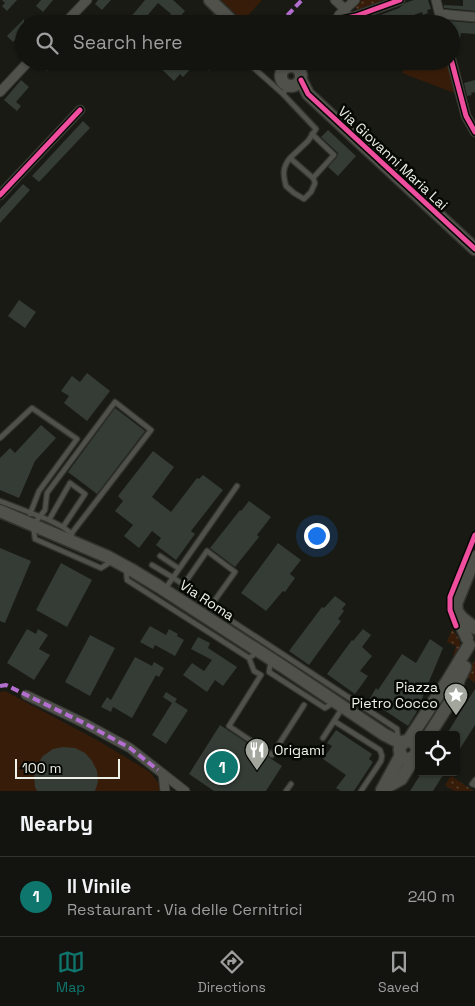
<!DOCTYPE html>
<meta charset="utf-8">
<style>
body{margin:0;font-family:"Space Grotesk",sans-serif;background:#20211d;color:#f1f3f6}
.controls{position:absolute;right:15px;bottom:15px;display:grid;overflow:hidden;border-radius:5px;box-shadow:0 1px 4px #0004}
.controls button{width:45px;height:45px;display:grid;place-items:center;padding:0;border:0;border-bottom:1px solid #32332f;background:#13140f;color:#f1f3f6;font:25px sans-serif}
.scale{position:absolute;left:15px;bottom:12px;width:105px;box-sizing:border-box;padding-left:5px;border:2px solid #eef1e7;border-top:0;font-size:14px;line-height:18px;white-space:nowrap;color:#eef1e7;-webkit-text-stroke:4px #060803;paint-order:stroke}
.you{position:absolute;left:316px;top:535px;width:18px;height:18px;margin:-12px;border:4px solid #fff;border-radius:50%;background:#1a73e8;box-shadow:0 0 0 8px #1a73e833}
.badge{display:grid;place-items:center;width:32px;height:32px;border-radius:50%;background:#0f766e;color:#fff;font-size:16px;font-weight:700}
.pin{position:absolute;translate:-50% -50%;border:2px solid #fff;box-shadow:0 1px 5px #0006}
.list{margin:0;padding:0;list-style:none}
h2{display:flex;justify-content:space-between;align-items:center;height:65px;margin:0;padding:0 20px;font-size:21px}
h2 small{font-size:16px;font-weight:400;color:#9d9e9e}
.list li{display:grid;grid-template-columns:32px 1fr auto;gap:15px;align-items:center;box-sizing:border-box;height:80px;padding:0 20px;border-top:1px solid #32332f}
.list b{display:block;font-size:19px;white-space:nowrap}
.list p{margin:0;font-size:16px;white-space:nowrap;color:#9d9e9e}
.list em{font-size:16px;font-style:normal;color:#9d9e9e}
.icon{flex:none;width:28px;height:28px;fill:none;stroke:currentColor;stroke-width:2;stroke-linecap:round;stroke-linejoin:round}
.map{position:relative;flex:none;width:475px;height:791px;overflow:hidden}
.search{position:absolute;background:#13140f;box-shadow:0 1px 4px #0004;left:15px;right:15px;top:15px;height:55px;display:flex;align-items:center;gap:12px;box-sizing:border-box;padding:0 18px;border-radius:28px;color:#9d9e9e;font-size:19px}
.sheet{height:145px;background:#13140f}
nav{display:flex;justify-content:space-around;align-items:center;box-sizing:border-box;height:70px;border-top:1px solid #32332f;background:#13140f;font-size:14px;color:#9d9e9e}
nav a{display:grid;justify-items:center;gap:2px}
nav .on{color:#0f766e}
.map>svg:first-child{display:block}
</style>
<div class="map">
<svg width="475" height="791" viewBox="0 0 475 791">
<defs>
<pattern id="grass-dots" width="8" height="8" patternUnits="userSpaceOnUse" patternTransform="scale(1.25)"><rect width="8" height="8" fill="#371d09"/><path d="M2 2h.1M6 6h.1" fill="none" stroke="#543e2d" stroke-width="1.8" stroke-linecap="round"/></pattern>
</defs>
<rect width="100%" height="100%" fill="#191a14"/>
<g fill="url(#grass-dots)">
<polygon points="362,0 383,0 357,10 355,7"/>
<path d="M 452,629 C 461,640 462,645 457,658 L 453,656 L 456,646 L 447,642 Z"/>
<polygon points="475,660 475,683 466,676 471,666"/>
<polygon points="451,776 474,791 454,791 445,785"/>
</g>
<g fill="#371d09">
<polygon points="221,0 262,0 243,21"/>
<polygon points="408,61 448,61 457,94 402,73"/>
<polygon points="5,691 97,740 150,772 163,789 162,791 0,791 0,692"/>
</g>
<g fill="#343c35">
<polygon points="2,0 17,0 7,11 2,6 5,3"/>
<polygon points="41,0 53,0 43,12 36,6"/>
<polygon points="98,0 111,0 102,10 95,4"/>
<polygon points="145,0 173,0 185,11 175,22 169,16 171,14 158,3 140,24 125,24"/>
<polygon points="414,0 428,0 431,9 427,10 428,13 423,15 422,12 395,22 395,24 372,24 370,19 399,8 405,3"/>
<polygon points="463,0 475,0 475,11 444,8 444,5 463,6"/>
<polygon points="213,14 223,24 204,24"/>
<polygon points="83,15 94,24 75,24"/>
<polygon points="24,19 24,31 13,42 7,36"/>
<polygon points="449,21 475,23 475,34 461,33 460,39 451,39 451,24 449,24"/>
<polygon points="42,61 55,61 47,71 39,65"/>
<polygon points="153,61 168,61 175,68 181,61 198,61 183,77 180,74 174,81"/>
<polygon points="198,61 218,61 209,71"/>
<polygon points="21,80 29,87 16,102 21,106 17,111 4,100"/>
<polygon points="475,80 475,92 471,93 472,95 467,96 464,83"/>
<polygon points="83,121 90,128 39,182 32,176"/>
<polygon points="328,130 356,156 338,176 328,167 337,157 338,153 321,137"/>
<polygon points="23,184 30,190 0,223 0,209"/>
<polygon points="19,300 36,312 25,328 8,316"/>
<polygon points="87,373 110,391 87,421 64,403 69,396 61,391 72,376 80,382"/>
<polygon points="115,408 145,431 97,494 68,472"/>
<polygon points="41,425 56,438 35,461 19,498 0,490 0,458 10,448 15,453"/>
<polygon points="153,451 174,467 152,497 171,512 197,478 199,479 203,475 223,490 191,531 195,534 176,560 156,545 161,538 152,531 139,548 124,536 133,525 115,511 123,501 118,496"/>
<polygon points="249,501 271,517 257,535 259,537 235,567 210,548 240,510 241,511"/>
<polygon points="278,543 301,560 290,574 295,578 285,592 283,591 266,611 241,593"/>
<polygon points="0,548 31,561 5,623 0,621"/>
<polygon points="61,563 92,580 67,627 36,610"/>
<polygon points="335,596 346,604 342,609 344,611 338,619 341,621 309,665 289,651 322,607 324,608"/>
<polygon points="150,626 166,635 169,629 178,634 177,636 184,640 175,656 155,645 153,649 140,642"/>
<polygon points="27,629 36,634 38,629 48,635 39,649 50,655 34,680 7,663"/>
<polygon points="363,629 371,635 362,647 372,656 360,671 368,676 355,694 327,674 352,640 353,641"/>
<polygon points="90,635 115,648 90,696 65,682"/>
<polygon points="198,637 210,643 208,648 237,667 223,686 215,680 207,692 183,675 192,663 204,671 212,660 191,649"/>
<polygon points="430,639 443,648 416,713 408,726 369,700 376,688 378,690 402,654 416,663"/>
<polygon points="135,657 152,666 154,662 164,668 159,677 156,675 132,718 113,707 111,712 101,707 107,697 111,700"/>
<polygon points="475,689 475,725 456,755 456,735 446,735"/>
<polygon points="166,692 177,699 175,702 188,710 166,744 152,735 172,703 163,697"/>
<polygon points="220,725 282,766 266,791 214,791 189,774"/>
<polygon points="336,730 372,754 369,759 373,762 354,791 341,791 336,788 346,775 323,759 332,746 327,743"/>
<polygon points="63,747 75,748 85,753 92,761 97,771 98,782 95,791 37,791 35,787 34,775 37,765 43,756 53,749"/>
<polygon points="422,772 445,772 433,791 410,791"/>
</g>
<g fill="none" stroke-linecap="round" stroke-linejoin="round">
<defs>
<g id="lane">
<polyline points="246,61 283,94"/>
<path d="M 288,86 L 283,94 L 316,129 L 308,141 L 290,158 C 282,168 283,175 286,186 L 294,193 L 304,199 L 311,192 L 315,183 L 313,178 L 290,158"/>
<polyline points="312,134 334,155 313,178"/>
<polyline points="0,438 32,408 77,439 39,491 30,514"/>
<polyline points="0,501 49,520 70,483 85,494 63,527 72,534"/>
<polyline points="49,520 63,527"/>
<polyline points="68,538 151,430 115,402 47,493 45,510 33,525 35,539 101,568 112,561"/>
<polyline points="160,556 178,568"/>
<polyline points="152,565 172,577 184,585"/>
<polyline points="126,569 127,580 249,658 258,652"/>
<polyline points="165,589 237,486"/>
<polyline points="210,607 235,572 207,551 182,587 218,612 397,729 398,740"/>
<polyline points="249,658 254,671 261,675 229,726 272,755 304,705"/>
<polyline points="271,660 269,672 325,708 333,703"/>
<polyline points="334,721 343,707"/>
<polyline points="323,738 334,721 380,750 382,756 381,761 361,791"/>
<polyline points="475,780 472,784 475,785"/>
<polyline points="286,791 291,784"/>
</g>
<g id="street">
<polyline points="335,0 346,10"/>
<polyline points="436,0 442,24"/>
<polyline points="440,14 475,17"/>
<polyline points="337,20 339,15 355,0"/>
<polyline points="64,24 87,0"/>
<polyline points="332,24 337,20 356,16 400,0"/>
<polyline points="451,59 466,116 475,132"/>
<polyline points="299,70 302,61"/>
<polyline points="0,92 29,61"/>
<polyline points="0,195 80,110"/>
<polyline points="26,695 84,723 130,748 185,791"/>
<polyline points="163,774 165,791"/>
</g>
<g id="secondary">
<polyline points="210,0 235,24"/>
<polyline points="274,61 287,67"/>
<circle cx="291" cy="76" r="10"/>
<polyline points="301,80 308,94 475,249"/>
<path d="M 0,511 L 108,557 L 130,569 L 158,586 L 285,668 L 385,735 C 390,737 395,741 400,742 C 405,742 408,740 412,742 C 421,747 416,760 407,759 C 400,758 399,752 400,746 L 405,742"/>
<polyline points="458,613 462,618 475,628"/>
<polyline points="467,638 458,618 456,604 475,557"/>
<polyline points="429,735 453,697 459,679 465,667"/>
<polyline points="408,741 448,680 469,645"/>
<polyline points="383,789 401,779 411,763 411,758"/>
<polyline points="382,790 401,755"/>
</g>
</defs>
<use href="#lane" stroke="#32332e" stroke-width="7"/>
<use href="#street" stroke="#32332e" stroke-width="11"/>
<use href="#secondary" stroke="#32332e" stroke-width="15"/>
<use href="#lane" stroke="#4f514a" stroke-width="4.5"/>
<use href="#street" stroke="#4f514a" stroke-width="9"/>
<use href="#secondary" stroke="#4f514a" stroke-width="12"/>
<g stroke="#b36fd0" stroke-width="4" stroke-dasharray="8 4" stroke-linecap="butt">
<polyline points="279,24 302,0"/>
<polyline points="0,686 6,685 84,723 130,748 158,770"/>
</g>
<defs>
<g id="cycleway">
<polyline points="332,24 337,20 356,16 400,0"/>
<polyline points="451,59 466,116 475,132"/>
<polyline points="301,80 308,94 475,249"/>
<polyline points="0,195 80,110"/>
<polyline points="456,626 450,610 450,597 475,535"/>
</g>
</defs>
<use href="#cycleway" stroke="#060803" stroke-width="8"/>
<use href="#cycleway" stroke="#ef4d9e" stroke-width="5"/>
</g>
<defs>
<symbol id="sight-pin" viewBox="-11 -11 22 30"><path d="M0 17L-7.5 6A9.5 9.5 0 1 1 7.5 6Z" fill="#a3a69d" stroke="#060803"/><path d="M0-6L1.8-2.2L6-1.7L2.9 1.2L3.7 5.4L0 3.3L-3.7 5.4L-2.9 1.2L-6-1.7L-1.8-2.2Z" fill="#fff"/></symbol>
<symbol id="restaurant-pin" viewBox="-11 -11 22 30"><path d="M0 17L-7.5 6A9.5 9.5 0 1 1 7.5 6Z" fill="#a3a69d" stroke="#060803"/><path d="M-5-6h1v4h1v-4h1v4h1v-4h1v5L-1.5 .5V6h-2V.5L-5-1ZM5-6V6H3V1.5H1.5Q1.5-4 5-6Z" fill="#fff"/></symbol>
</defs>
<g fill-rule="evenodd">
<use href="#sight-pin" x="442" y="681" width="28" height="38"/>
<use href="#restaurant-pin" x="243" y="736" width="28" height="38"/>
</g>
<g text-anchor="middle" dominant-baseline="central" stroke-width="5" stroke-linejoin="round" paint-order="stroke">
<g font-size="14" fill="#eef1e7" stroke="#060803">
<text transform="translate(393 158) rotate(43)">Via Giovanni Maria Lai</text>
<text transform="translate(207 600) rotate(33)">Via Roma</text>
</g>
<g font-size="14" fill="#eef1e7" stroke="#060803" text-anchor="end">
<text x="438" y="687">Piazza<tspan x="438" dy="16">Pietro Cocco</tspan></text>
<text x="274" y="750" text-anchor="start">Origami</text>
</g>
</g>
</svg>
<div class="controls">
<button><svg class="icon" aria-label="locate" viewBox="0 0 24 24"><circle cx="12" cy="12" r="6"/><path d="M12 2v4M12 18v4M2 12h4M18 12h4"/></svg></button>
</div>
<div class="scale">100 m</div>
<div class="you"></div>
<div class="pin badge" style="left:222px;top:767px">1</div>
<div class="search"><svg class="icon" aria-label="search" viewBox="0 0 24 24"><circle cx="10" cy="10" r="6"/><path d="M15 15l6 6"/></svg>Search here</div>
</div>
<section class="sheet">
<h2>Nearby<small></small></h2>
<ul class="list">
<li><span class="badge">1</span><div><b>Il Vinile</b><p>Restaurant · Via delle Cernitrici</p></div><em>240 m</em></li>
</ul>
</section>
<nav>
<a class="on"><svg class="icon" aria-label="map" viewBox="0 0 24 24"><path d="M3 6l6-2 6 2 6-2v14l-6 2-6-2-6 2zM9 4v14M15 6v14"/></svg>Map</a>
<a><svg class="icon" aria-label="directions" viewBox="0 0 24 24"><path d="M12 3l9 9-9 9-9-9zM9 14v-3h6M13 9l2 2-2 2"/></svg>Directions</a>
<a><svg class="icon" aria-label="saved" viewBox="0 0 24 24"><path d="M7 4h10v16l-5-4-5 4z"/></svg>Saved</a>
</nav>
